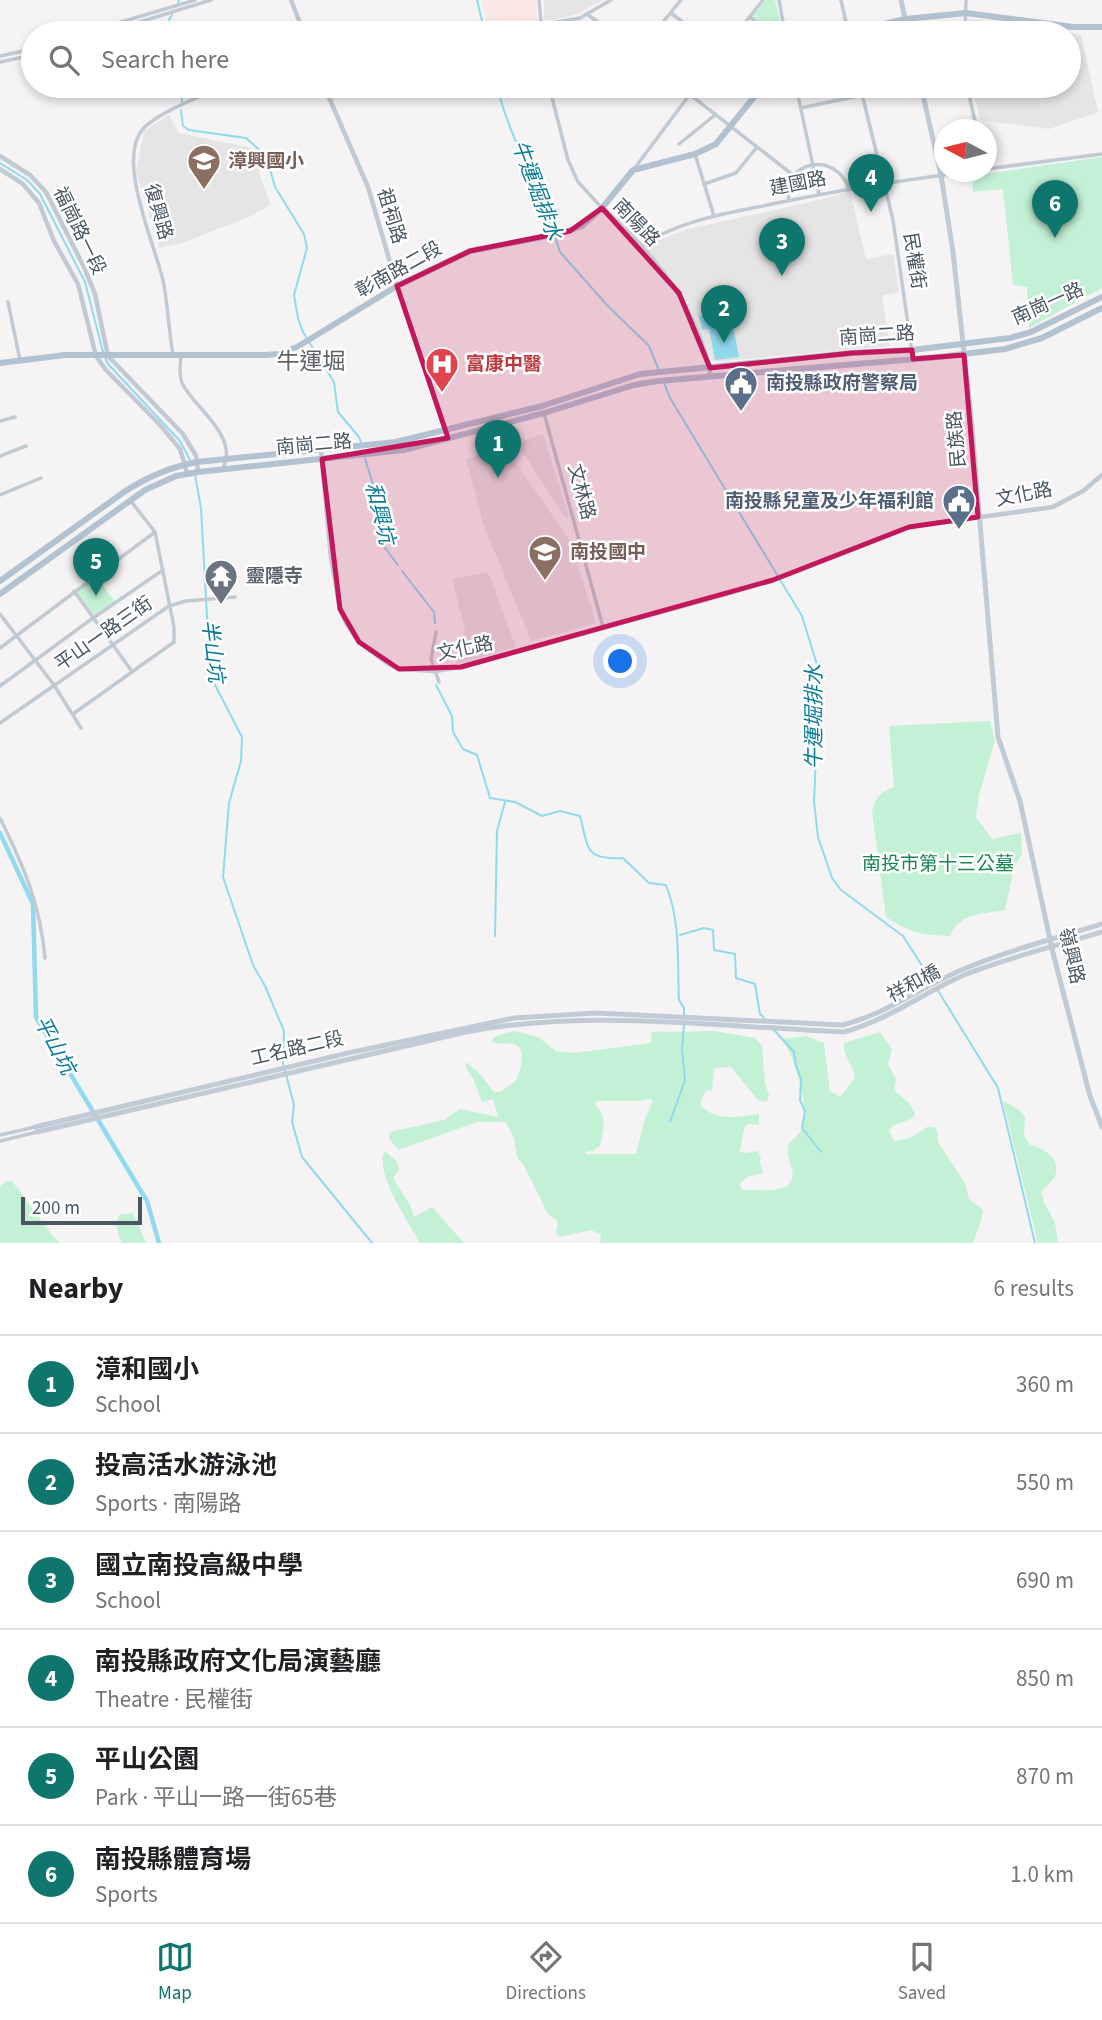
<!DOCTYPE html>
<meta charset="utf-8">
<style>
body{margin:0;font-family:"Source Sans 3","Noto Sans TC",sans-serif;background:#f6f6f6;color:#202124}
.compass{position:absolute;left:934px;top:119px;width:63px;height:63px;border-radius:50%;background:#fff;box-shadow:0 4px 10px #0003;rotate:277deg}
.scale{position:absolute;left:21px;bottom:18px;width:121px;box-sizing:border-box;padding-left:7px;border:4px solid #4a5661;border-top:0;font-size:19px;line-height:24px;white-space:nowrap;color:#4a5661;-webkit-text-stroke:5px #fff;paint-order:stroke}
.you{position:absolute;left:621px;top:662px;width:24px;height:24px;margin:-18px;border:5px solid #fff;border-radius:50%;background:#1a73e8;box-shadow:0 0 0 10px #1a73e833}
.badge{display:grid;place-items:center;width:46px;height:46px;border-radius:50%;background:#0f766e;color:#fff;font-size:23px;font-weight:700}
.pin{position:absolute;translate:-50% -58px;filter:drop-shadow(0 2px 4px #0008)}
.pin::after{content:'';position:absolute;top:37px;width:24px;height:21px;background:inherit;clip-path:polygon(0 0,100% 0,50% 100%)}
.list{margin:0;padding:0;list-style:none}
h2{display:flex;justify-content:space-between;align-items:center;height:91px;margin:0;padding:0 28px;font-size:30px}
h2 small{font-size:23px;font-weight:400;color:#757577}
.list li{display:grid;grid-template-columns:46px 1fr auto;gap:21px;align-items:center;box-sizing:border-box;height:98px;padding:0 28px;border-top:2px solid #e0e0e0}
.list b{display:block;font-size:26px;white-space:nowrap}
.list p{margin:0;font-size:23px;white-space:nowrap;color:#757577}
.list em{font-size:23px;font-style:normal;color:#757577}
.icon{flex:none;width:38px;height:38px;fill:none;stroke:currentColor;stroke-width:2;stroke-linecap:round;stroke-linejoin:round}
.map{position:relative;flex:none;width:1102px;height:1243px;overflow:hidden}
.search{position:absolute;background:#fff;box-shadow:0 4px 10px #0003;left:21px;right:21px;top:21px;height:77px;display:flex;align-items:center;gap:18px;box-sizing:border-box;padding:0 24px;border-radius:38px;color:#757577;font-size:26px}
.sheet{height:679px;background:#fff}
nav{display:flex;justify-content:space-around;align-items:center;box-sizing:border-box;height:98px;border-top:2px solid #e0e0e0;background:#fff;font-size:19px;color:#757577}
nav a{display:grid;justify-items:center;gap:4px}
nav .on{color:#0f766e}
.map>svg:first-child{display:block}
</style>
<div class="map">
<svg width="1102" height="1243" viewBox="0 0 1102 1243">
<rect width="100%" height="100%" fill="#f5f3f3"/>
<g fill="#e6e4e5">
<polygon points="544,0 603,0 577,14 552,20 544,19"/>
<polygon points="969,19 1012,25 1014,30 1020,31 1024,27 1068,33 969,33"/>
<polygon points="1069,33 1081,35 1098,112 1049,129 980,120 972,86 1069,86"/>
<polygon points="169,115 179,133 257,149 260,176 271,205 249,217 185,242 159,248 136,172 144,131"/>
<polygon points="850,191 866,259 893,254 899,292 882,296 890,346 713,362 684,295 643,246 688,229 824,199"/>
<polygon points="543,434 569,516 566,519 517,443"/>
<polygon points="505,447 570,541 596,623 531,641 483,523 466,459"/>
<polygon points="488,572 516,647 455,665 465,630 452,579"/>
</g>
<polygon fill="#fce8e6" points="482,0 536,0 537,24 489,33"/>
<g fill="#c3f1d5" fill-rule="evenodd">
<polygon points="766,0 775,0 783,33 771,33 752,17"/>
<polygon points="1102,157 1102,288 1029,328 1027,287 1013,285 1003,189 973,192 972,176"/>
<polygon points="97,578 115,601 94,615 77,592"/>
<path d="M 990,721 L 995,741 L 979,795 L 976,817 L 992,839 L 1021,833 L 1022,854 L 1014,867 L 1005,910 C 983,914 960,912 950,936 C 921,935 910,933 886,917 L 872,811 C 875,797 881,792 894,787 L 889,726 Z"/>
<path d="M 515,1031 L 538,1037 L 556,1051 L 574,1053 L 651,1043 L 652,1032 L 714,1031 L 755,1038 L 762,1046 L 765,1084 L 769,1094 L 768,1100 L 763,1102 L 757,1099 L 731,1067 L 714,1068 L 712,1091 L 706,1090 L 701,1100 L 701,1106 C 717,1122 739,1117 759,1114 L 759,1125 L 748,1124 L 744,1128 L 740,1152 L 746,1153 L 758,1151 L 761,1157 L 760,1162 L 763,1173 L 747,1177 L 739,1185 L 743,1190 C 756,1189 774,1193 786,1186 C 801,1177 785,1158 788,1146 C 789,1141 799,1137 803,1126 C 809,1103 795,1058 782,1039 L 806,1036 L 824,1043 L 830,1091 L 840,1097 L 855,1078 C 854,1065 842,1056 844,1043 L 880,1032 L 892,1049 L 888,1064 L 896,1079 L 894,1090 L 909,1103 L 915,1113 L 913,1118 L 893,1126 L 889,1130 L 894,1141 L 911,1138 L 927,1127 L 934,1127 L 937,1131 L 938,1142 L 965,1183 L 969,1199 L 983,1210 L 981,1221 L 973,1243 L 600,1243 L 601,1235 L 591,1230 L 560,1237 L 556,1233 L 558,1221 L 548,1214 L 524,1166 L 517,1157 L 514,1138 L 506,1122 L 477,1122 L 398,1150 L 389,1138 L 390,1132 L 444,1120 L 460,1109 L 498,1117 L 493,1099 L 482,1102 L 473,1078 L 465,1067 L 466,1062 L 479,1073 L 494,1092 L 500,1092 C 505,1088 514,1084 517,1078 C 521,1071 525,1051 518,1046 C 509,1041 499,1046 491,1041 L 496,1036 ZM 650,1099 L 653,1101 L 644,1121 L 636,1154 L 585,1154 L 585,1152 L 592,1151 L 600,1146 C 604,1128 608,1119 595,1104 L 596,1101 L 638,1101 Z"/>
<path d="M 1003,1101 L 1018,1109 L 1025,1117 L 1024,1135 L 1030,1145 C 1044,1148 1063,1160 1054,1178 C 1051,1183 1045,1187 1041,1191 L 1044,1202 L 1055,1223 L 1058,1243 L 1038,1243 Z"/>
<path d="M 385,1151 L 397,1162 L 399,1170 L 393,1178 L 410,1205 L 414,1217 L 432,1207 L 464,1243 L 420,1243 C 410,1223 373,1172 385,1151 Z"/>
<polygon points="7,1181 12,1181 52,1235 60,1243 0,1243 0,1186"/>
<path d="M 133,1213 L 146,1243 L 122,1243 C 118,1232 113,1224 121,1214 Z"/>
</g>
<polygon fill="#90daee" points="730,310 739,357 715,360 709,329 702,330 699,316"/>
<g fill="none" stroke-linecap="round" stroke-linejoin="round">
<g stroke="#90daee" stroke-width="2">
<polyline points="477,0 485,33"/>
<polyline points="178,3 179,0"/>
<polyline points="168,33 169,20 172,15"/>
<polyline points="181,86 182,102"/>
<path d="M 497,86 C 509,137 537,182 553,231"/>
<polyline points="181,110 183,126 189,130 246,138 263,153 268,162 275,187 304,234 307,248 294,295 298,318 303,332 334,382 338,412 359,437 361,442"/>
<polyline points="0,163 27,180 40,194 85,282 103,352"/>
<polyline points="555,237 560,252 606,304 649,346 658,368"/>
<polyline points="105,357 108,364 180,441 190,460"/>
<polyline points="664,383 670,398 802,616 818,668 818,705 814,802 818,837 832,878 841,890 903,936 932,981"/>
<polyline points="365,459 381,509 385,548 398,565"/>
<polyline points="195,475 201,508 209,652 214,683 242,737 241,761 229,803 223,877 253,965 265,986 284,1031 283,1063 294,1105 292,1122 302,1157 372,1243"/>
<polyline points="402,571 434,612 435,623"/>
<path d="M 436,685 L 452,716 L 453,732 L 463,749 L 477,755 L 490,798 L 515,802 L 542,816 L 560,811 L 580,816 C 589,849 584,860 623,858 L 649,883 L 666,885 C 681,923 677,960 679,1000 L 684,1008 L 684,1016"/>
<polyline points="680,935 704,928 713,930 714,950 735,954 736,978 755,984 760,1014 764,1018"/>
<polyline points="495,936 497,831 505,802"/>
<polyline points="937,989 998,1088 1035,1243"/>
<polyline points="774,1030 794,1052 796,1066 801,1079 800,1100 805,1111 802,1128 821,1152"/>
<polyline points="670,1122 685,1080 682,1049 684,1025"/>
</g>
<polyline stroke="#90daee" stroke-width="4.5" points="0,833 33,904 36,1017 147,1201 159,1243"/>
<g stroke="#c1cad2" stroke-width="3.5">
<polyline points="539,0 542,33"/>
<polyline points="779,0 785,33"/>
<polyline points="841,0 848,31"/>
<polyline points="671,13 697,33"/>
<polyline points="587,14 612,33"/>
<polyline points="750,17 768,33"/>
<polyline points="84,33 195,0"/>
<polyline points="104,33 211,0"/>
<polyline points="496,33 580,18 611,0"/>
<polyline points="654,33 681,0"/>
<polyline points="737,33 763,0"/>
<polyline points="965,33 966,0"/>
<polyline points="0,56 33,49"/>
<polyline points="0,62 33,55"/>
<polyline points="549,86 568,160 578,182 602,208"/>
<polyline points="679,86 793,175"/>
<polyline points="796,86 819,194"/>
<polyline points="860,86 893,220 913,359"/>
<polyline points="967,86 977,130"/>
<polyline points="801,108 905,86"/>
<polyline points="679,144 715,115"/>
<polyline points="695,154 714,216"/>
<polyline points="634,169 696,86"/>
<polyline points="986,169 1102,154"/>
<polyline points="704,184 736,173 757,147"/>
<path d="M 789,201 C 782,160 836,150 849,189"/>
<path d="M 641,246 C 682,219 730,213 777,203 C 840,190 904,180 967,172"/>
<polyline points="8,302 20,360"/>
<path d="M 173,355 C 169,332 168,308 164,285 C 157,248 116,163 142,130 C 155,114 206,93 227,86"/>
<path d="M 181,356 C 180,364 179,375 182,383 C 194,408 239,435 223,468"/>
<polyline points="544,413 603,627"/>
<polyline points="0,421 15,417"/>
<polyline points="0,456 26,446"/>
<polyline points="0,495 41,478"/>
<polyline points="74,591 131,670"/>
<polyline points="0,614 54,685 81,728"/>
<polyline points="436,632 431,659 439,682"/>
<polyline points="0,648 155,532"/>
<polyline points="0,686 93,618 163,570"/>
<polyline points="73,714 174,642 174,627 155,532 130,500"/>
<polyline points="0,723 169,606 186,601 235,597"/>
<path d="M 0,818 C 24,867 40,903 45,958"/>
<polyline points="0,1135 35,1127"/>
<polyline points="0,1141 37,1132"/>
</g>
<g stroke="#c1cad2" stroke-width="4.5">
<polyline points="291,0 304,33"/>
<polyline points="324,86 368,187 397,286 448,438"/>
<polyline points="0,156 30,175 46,192 84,267 95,294 108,356 183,434 196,456 198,472"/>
<polyline points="0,169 23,184 39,203 54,241 78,284 96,356 106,370 161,426 180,449 187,473"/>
<path d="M 602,208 C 652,251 700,310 711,377"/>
<polyline points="321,451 331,558 340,609 346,623 359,642 387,663 399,669 435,671 461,667 730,593 773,580 909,527 1053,507 1083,491 1102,475"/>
</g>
<g stroke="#c1cbd6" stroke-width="5">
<polyline points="901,0 908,33"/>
<polyline points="921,86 941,175 953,252 971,416 998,737 1020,801 1053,953 1090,1096 1102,1127"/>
<path d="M 35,1127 L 348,1053 L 514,1018 L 596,1013 L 842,1025 C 884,1015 920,988 959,971 C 1005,951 1054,939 1102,924"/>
<path d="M 37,1132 L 466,1032 C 591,1008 718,1027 844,1032 C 888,1020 923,993 964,975 C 1009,957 1056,946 1102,932"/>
</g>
<g stroke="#b3c2d1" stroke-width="6">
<polyline points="846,33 905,19 966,13 1073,27 1102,27"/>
<polyline points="0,363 65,355 266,355 279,354 297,347 397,286 470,251 558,234 582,226 602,208 633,170 695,154 716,144 763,86"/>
<path d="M 0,581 L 124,492 C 147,477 170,467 197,462 L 396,442 L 542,406 L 640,374 L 852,353 L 912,350 L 1010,338 L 1031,332 L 1102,297"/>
<polyline points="0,594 145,490 176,476 198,472 404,450 544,413 634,385 658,381 939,357 1005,349 1042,338 1102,308"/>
</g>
</g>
<path fill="#c2185b" fill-opacity="0.2" stroke="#c2185b" stroke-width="5" stroke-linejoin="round" d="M 602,208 L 679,293 L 710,368 L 852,353 L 912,350 L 913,359 L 964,355 L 978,517 L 909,527 L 773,580 L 461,667 L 399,669 L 359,642 L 340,609 L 322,459 L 448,438 L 397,286 L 470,251 L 570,231 Z"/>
<defs>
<symbol id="school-pin" viewBox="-11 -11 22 30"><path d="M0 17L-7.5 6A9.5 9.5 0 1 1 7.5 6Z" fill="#8d6e63" stroke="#fff"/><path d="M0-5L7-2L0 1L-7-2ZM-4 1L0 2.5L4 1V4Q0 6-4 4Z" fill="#fff"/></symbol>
<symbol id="hospital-pin" viewBox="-11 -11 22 30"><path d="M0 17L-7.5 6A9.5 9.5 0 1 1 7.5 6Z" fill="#e0444e" stroke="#fff"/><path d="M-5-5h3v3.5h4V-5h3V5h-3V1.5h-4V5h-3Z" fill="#fff"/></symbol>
<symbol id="civic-pin" viewBox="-11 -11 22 30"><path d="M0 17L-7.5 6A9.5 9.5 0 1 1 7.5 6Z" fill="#5c6f8a" stroke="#fff"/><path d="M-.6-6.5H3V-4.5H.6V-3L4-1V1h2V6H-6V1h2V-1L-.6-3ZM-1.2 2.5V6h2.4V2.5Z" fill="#fff"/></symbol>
<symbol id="temple-pin" viewBox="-11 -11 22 30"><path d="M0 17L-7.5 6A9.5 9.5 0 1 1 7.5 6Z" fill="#6b7280" stroke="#fff"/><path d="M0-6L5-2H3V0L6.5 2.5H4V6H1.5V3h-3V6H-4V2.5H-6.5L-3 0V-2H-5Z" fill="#fff"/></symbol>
</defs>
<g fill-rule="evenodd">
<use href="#school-pin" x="185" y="142" width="38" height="52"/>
<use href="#hospital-pin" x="423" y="345" width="38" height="52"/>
<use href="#civic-pin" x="722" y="364" width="38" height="52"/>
<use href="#civic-pin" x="940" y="482" width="38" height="52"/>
<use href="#school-pin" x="526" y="533" width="38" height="52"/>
<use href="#temple-pin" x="202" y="557" width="38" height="52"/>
</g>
<g text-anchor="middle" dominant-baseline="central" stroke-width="5" stroke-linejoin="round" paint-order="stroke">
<g font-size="19" font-weight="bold" fill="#785e54" stroke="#fff" text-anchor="start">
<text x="228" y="161">漳興國小</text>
<text x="570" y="552">南投國中</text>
</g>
<g font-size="19" fill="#4a5661" stroke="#fff">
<text transform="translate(798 184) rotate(-11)">建國路</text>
<text transform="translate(158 212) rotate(74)">復興路</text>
<text transform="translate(391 216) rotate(73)">祖祠路</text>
<text transform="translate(636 223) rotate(46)">南陽路</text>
<text transform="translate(79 231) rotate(64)">福崗路一段</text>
<text transform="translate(914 261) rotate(81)">民權街</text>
<text transform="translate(399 270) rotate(-29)">彰南路二段</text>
<text transform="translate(1048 304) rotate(-24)">南崗一路</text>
<text transform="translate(877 336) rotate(-4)">南崗二路</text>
<text transform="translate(957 439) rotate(-95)">民族路</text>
<text transform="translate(314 445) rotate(-5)">南崗二路</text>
<text transform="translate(581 492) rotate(75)">文林路</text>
<text transform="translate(1024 495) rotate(-11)">文化路</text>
<text transform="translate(104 634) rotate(-35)">平山一路三街</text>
<text transform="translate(465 649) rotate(-12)">文化路</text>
<text transform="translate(1071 956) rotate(77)">嶺興路</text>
<text transform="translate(914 984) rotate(-28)">祥和橋</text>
<text transform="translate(297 1049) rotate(-13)">工名路二段</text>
</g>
<g font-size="19" font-weight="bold" fill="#be3a42" stroke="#fff" text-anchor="start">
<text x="466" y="364">富康中醫</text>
</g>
<g font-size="19" font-weight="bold" fill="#4e5e75" stroke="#fff" text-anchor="start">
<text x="766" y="383">南投縣政府警察局</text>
<text x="934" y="501" text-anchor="end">南投縣兒童及少年福利館</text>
</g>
<g font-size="19" font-weight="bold" fill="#5b616d" stroke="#fff" text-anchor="start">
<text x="246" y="576">靈隱寺</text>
</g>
<g font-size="19" fill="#17864f" stroke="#fff">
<text x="938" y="864">南投市第十三公墓</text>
</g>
<g font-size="21" font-style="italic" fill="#0c7c9b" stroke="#fff">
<text transform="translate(537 190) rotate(69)">牛運堀排水</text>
<text transform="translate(380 513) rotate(76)">和興坑</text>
<text transform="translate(213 651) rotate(83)">半山坑</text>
<text transform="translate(814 717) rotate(-90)">牛運堀排水</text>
<text transform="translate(55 1045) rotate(62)">平山坑</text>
</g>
<g font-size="23" fill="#5f6368" stroke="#fff">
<text x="311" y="361">牛運堀</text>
</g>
</g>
</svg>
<svg class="compass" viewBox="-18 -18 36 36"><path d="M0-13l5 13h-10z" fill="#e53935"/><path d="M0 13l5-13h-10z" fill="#757577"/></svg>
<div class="scale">200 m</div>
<div class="you"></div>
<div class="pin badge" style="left:498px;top:478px">1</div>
<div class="pin badge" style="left:724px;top:343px">2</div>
<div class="pin badge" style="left:782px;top:276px">3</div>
<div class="pin badge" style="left:871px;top:212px">4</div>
<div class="pin badge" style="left:96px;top:596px">5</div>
<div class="pin badge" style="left:1055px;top:238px">6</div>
<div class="search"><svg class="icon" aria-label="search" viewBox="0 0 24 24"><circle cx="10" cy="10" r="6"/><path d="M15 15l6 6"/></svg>Search here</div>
</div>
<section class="sheet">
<h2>Nearby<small>6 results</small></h2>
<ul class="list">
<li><span class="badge">1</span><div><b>漳和國小</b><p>School</p></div><em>360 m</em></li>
<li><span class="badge">2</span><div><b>投高活水游泳池</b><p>Sports · 南陽路</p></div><em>550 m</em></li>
<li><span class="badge">3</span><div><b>國立南投高級中學</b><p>School</p></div><em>690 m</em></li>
<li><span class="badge">4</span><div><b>南投縣政府文化局演藝廳</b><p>Theatre · 民權街</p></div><em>850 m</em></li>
<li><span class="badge">5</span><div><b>平山公園</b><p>Park · 平山一路一街65巷</p></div><em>870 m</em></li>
<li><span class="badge">6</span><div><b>南投縣體育場</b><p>Sports</p></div><em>1.0 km</em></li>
</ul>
</section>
<nav>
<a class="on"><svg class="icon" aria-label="map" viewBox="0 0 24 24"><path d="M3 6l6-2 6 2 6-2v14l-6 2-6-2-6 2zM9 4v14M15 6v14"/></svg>Map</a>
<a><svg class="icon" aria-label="directions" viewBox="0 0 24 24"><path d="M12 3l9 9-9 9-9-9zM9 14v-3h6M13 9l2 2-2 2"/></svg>Directions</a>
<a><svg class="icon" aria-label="saved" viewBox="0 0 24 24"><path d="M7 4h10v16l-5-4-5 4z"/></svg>Saved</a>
</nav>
